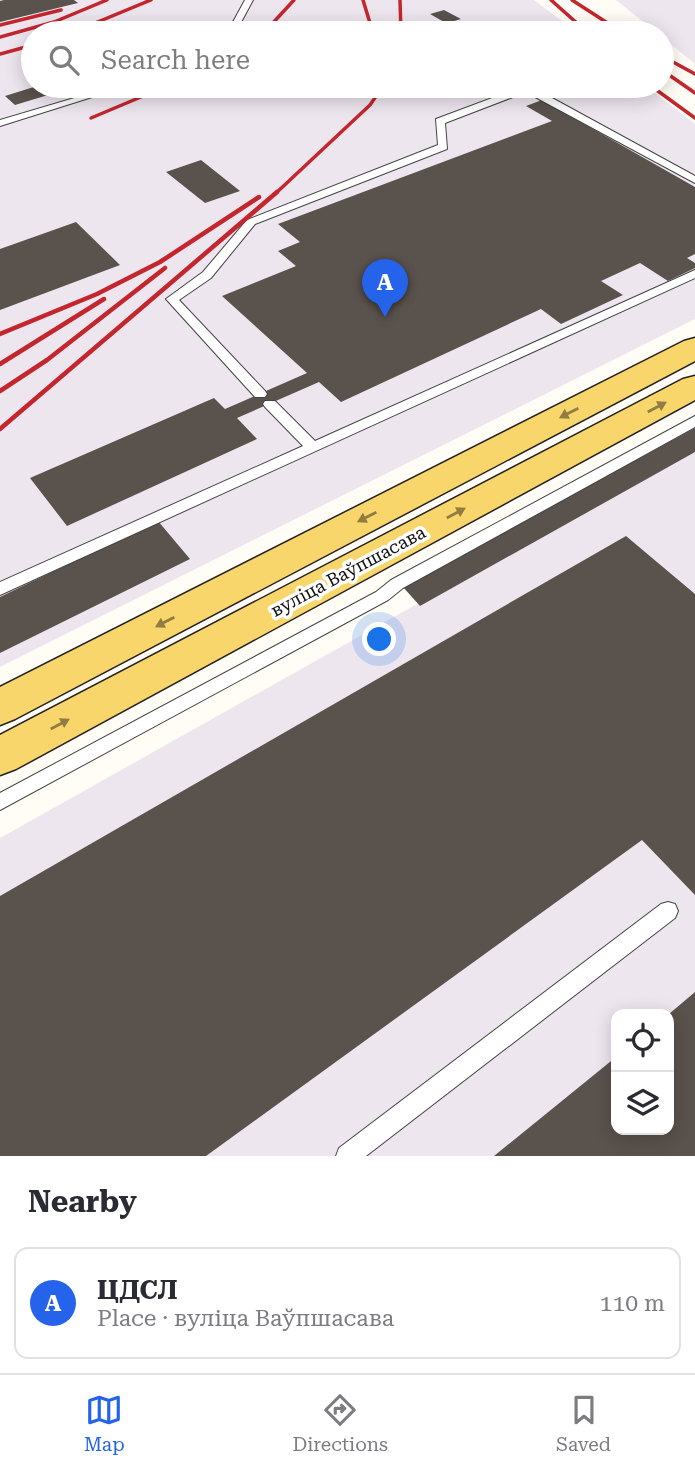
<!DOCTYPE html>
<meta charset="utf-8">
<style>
body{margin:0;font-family:"Roboto Serif",serif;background:#f7f7f7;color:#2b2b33}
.controls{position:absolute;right:21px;bottom:21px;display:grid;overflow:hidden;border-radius:14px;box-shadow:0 4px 18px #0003}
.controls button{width:63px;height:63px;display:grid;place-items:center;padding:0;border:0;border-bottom:2px solid #e1e1e2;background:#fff;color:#2b2b33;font:35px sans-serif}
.you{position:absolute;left:380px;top:640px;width:24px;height:24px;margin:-18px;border:5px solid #fff;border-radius:50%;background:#1a73e8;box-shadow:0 0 0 10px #1a73e833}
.badge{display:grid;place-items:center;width:46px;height:46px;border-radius:50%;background:#2563eb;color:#fff;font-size:23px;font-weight:700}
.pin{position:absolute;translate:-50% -58px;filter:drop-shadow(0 2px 4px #0008)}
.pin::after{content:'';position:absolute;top:37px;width:24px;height:21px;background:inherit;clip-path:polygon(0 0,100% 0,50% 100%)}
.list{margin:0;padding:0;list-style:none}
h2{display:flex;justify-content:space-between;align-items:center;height:91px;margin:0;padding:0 28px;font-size:30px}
h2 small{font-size:23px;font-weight:400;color:#7c7c81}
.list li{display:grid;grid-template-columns:46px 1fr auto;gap:21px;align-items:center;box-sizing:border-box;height:112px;margin:0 14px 14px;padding:0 14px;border:2px solid #e1e1e2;border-radius:14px}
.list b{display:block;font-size:26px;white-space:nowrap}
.list p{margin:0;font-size:23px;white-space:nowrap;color:#7c7c81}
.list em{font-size:23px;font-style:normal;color:#7c7c81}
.icon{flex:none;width:38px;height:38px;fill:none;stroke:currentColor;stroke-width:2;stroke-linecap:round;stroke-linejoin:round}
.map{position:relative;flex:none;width:695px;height:1156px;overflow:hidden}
.search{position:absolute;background:#fff;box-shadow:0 4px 18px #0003;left:21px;right:21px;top:21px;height:77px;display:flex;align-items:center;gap:18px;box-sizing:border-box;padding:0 24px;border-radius:38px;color:#7c7c81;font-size:26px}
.sheet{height:217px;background:#fff}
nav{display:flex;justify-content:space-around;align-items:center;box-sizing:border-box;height:98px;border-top:2px solid #e1e1e2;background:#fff;font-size:19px;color:#7c7c81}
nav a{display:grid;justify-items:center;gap:4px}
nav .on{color:#2563eb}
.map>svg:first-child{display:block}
</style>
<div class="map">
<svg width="695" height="1156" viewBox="0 0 695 1156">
<rect width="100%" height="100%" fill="#fffdf5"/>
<g fill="#eee6ef" fill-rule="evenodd">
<polygon points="0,0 534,0 578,33 33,33 33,86 646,86 695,124 695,319 0,667"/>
<polygon points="616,0 695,0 695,64 662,37 662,33 657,33"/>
<path d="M 695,448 L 695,1156 L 0,1156 L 0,838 ZM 616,1014 L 669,1014 L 669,1130 L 616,1130 Z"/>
</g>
<g fill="#5a524d">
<polygon points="4,0 74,0 78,3 0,22 0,1"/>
<polygon points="444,10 461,19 451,22 472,33 429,33 422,29 444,22 430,14"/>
<polygon points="37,86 48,95 15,105 5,96"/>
<polygon points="542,100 695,187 695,254 687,258 695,263 695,268 668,281 640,263 601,281 623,295 561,324 541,309 341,402 319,382 237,418 257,439 67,526 30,478 214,398 225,409 307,373 222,296 296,266 278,251 300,242 278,224 552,121 526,106"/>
<polygon points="201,160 240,191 205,203 166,172"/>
<polygon points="76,222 120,265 0,310 0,249"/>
<polygon points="695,428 695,452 420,606 403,587"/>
<polygon points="158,521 190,559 0,653 0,597"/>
<polygon points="626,536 695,594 695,895 642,840 206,1156 0,1156 0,896"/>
<polygon points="695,992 695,1156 494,1156 616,1057 616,1130 669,1130 669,1014"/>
</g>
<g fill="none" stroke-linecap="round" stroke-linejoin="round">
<defs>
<g id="lane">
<polygon points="245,0 253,0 239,26 215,33 202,33 233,22"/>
<polygon points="96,86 106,86 108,92 0,126 0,120 98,91"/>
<polygon points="524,86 530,86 695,176 695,183 526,92 445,123 447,149 255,224 211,278 179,300 265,391 267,394 265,397 255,397 166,299 203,272 247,220 438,145 436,119"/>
<polygon points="695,270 695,278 0,595 0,582 303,446 265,407 263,404 265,401 275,401 315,441"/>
<polygon points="695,416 695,427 403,588 388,600 0,810 0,793 376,592 391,580"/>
<polygon points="668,902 675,904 678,911 675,918 366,1156 336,1156 339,1148 661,904"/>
</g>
<g id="primary">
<polygon points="695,338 695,361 15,719 0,725 0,687 684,341"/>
<polygon points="695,376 695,400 16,769 0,775 0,735 683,379"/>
</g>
</defs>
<use href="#lane" stroke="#444" stroke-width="2"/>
<use href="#primary" stroke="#222" stroke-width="3"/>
<use href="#lane" fill="#fff" fill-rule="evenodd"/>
<use href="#primary" fill="#f9d66b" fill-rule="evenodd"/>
<g stroke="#c4262e" stroke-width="3.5">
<polyline points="363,0 373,33"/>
<polyline points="400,0 401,33"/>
<polyline points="551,0 588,33"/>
<polyline points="572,0 623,33"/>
<polyline points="0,25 61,10"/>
<polyline points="71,33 151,0"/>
<polyline points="259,33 271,25 294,0"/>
<polyline points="0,37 54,22 107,0"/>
<polyline points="0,54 33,45"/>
<polyline points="662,56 695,74"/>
<polyline points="662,70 695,93"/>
<polyline points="651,86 695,118"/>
<polyline points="91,118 167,86"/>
<polyline points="275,194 370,105 383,86"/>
</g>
<g stroke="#c4262e" stroke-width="4.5">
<polyline points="0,334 97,294 160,262 259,197"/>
<polyline points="0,364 104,299"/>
<polyline points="0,391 47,360 165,268"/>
<polyline points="0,429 277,192"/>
</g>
</g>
<defs><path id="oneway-solid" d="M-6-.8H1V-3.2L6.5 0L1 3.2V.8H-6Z" transform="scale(1.75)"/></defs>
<g fill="#917d42">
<use href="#oneway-solid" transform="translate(657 407) rotate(-28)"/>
<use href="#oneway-solid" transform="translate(569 413) rotate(153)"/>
<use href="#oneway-solid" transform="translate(456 513) rotate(-28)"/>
<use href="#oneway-solid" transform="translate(367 517) rotate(153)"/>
<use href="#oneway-solid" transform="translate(165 622) rotate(153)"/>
<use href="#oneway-solid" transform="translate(60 724) rotate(-28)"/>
</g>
<g text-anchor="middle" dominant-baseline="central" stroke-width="7" stroke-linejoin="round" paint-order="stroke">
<g font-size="18" fill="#111" stroke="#fff">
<text transform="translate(348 571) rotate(-28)">вуліца Ваўпшасава</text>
</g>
</g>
</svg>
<div class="controls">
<button><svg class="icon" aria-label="locate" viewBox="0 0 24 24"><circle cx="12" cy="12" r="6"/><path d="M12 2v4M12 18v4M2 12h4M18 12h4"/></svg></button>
<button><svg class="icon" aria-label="layers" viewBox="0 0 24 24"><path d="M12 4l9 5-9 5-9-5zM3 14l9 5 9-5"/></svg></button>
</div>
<div class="you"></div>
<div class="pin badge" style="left:385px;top:317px">A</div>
<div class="search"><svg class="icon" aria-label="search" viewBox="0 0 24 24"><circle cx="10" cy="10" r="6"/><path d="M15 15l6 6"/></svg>Search here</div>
</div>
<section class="sheet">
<h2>Nearby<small></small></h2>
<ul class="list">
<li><span class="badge">A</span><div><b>ЦДСЛ</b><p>Place · вуліца Ваўпшасава</p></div><em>110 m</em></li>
</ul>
</section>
<nav>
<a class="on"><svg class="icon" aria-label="map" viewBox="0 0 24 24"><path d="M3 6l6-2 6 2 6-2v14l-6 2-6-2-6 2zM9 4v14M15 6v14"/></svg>Map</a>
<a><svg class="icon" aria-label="directions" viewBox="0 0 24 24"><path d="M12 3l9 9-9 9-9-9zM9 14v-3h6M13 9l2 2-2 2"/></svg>Directions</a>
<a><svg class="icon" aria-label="saved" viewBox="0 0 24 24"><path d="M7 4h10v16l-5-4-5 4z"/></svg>Saved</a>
</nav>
